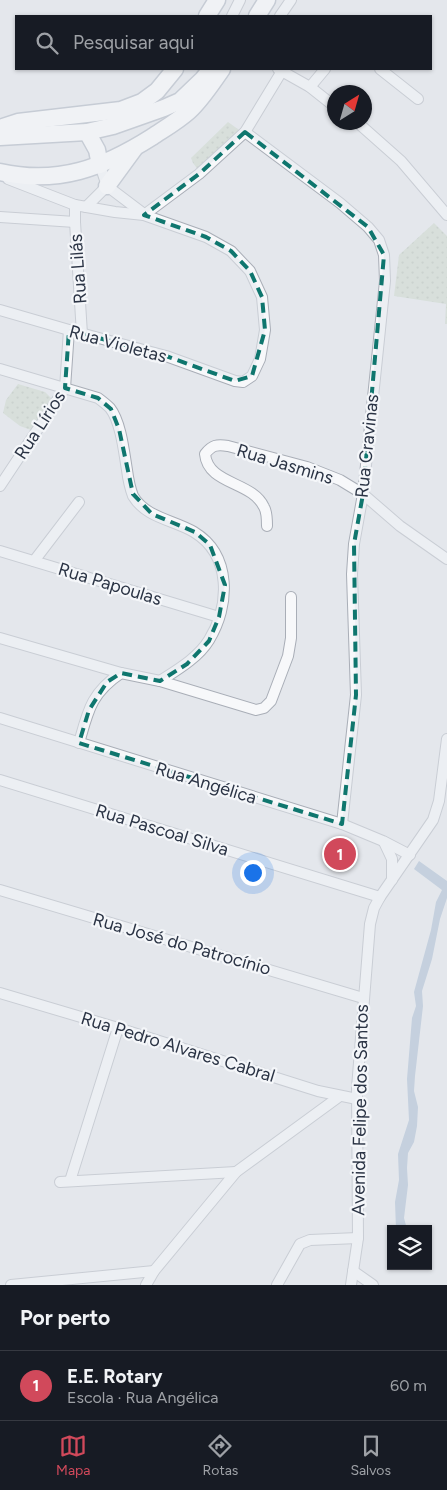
<!DOCTYPE html>
<html lang="pt">
<meta charset="utf-8">
<style>
body{margin:0;font-family:Figtree,sans-serif;background:#20242c;color:#f1f3f6}
.controls{position:absolute;right:15px;bottom:15px;display:grid;overflow:hidden;border-radius:0px;box-shadow:0 1px 4px #0004}
.controls button{width:45px;height:45px;display:grid;place-items:center;padding:0;border:0;border-bottom:1px solid #363941;background:#171b24;color:#f1f3f6;font:25px sans-serif}
.compass{position:absolute;left:327px;top:85px;width:45px;height:45px;border-radius:50%;background:#171b24;box-shadow:0 1px 4px #0004;rotate:37deg}
.you{position:absolute;left:252px;top:872px;width:18px;height:18px;margin:-12px;border:4px solid #fff;border-radius:50%;background:#1a73e8;box-shadow:0 0 0 8px #1a73e833}
.badge{display:grid;place-items:center;width:32px;height:32px;border-radius:50%;background:#d1495b;color:#fff;font-size:16px;font-weight:700}
.pin{position:absolute;translate:-50% -50%;border:2px solid #fff;box-shadow:0 1px 5px #0006}
.list{margin:0;padding:0;list-style:none}
h2{display:flex;justify-content:space-between;align-items:center;height:65px;margin:0;padding:0 20px;font-size:21px}
h2 small{font-size:16px;font-weight:400;color:#9ea1a6}
.list li{display:grid;grid-template-columns:32px 1fr auto;gap:15px;align-items:center;box-sizing:border-box;height:70px;padding:0 20px;border-top:1px solid #363941}
.list b{display:block;font-size:19px;white-space:nowrap}
.list p{margin:0;font-size:16px;white-space:nowrap;color:#9ea1a6}
.list em{font-size:16px;font-style:normal;color:#9ea1a6}
.icon{flex:none;width:28px;height:28px;fill:none;stroke:currentColor;stroke-width:2;stroke-linecap:round;stroke-linejoin:round}
.map{position:relative;flex:none;width:447px;height:1285px;overflow:hidden}
.search{position:absolute;background:#171b24;box-shadow:0 1px 4px #0004;left:15px;right:15px;top:15px;height:55px;display:flex;align-items:center;gap:12px;box-sizing:border-box;padding:0 18px;border-radius:0px;color:#9ea1a6;font-size:19px}
.sheet{height:135px;background:#171b24}
nav{display:flex;justify-content:space-around;align-items:center;box-sizing:border-box;height:70px;border-top:1px solid #363941;background:#171b24;font-size:14px;color:#9ea1a6}
nav a{display:grid;justify-items:center;gap:2px}
nav .on{color:#d1495b}
.map>svg:first-child{display:block}
</style>
<div class="map">
<svg width="447" height="1285" viewBox="0 0 447 1285">
<defs>
<pattern id="grass-dots" width="8" height="8" patternUnits="userSpaceOnUse" patternTransform="scale(1.25)"><rect width="8" height="8" fill="#c9d6c5"/><path d="M2 2h.1M6 6h.1" fill="none" stroke="#adb8ab" stroke-width="1.8" stroke-linecap="round"/></pattern>
</defs>
<rect width="100%" height="100%" fill="#e4e7ec"/>
<g fill="url(#grass-dots)">
<polygon points="228,122 242,132 199,171 193,163 191,158"/>
<polygon points="434,223 447,236 447,324 445,324 446,304 394,296 399,255"/>
<polygon points="18,384 45,392 52,399 31,430 20,426 3,413 6,400"/>
</g>
<polygon fill="#9fb4cc" points="419,861 447,881 447,898 440,919 432,959 422,991 423,1006 415,1076 414,1091 418,1107 417,1126 414,1142 408,1153 407,1168 408,1185 404,1218 407,1229 396,1229 395,1202 399,1180 398,1154 409,1120 407,1079 412,1018 416,1006 414,992 431,930 436,902 442,890 414,869"/>
<g fill="none" stroke-linecap="round" stroke-linejoin="round">
<defs>
<g id="street">
<polyline points="232,16 240,0"/>
<polyline points="280,16 291,0"/>
<polyline points="278,69 310,87 334,106"/>
<polyline points="380,69 418,99"/>
<polyline points="310,87 325,69"/>
<polyline points="357,122 401,161 447,215"/>
<polyline points="245,132 340,203 368,227 379,240 384,255 385,281 363,494 354,544 352,574 356,695 342,824"/>
<polyline points="100,165 107,186 144,214"/>
<polyline points="75,205 75,222 82,334"/>
<polyline points="86,207 107,186"/>
<polyline points="144,215 199,174 245,132 282,71"/>
<polyline points="0,217 75,222"/>
<polyline points="0,310 69,330 166,356 235,381 243,382 252,376 260,359 265,330 262,297 250,271 231,251 206,237 144,215 115,212 75,205 8,179"/>
<path d="M 0,369 L 98,398 C 102,401 106,404 110,408 C 121,422 124,452 127,470 C 128,478 130,488 133,496 C 146,518 174,520 194,532 C 232,555 230,606 209,640 C 198,658 177,670 160,681"/>
<polyline points="0,486 65,388 69,330"/>
<path d="M 267,526 C 267,520 267,512 264,507 C 252,481 208,485 205,454 C 212,445 217,444 228,446 L 307,467 L 340,480 L 363,494 L 400,526 L 447,559"/>
<polyline points="0,551 219,617"/>
<polyline points="34,561 79,502"/>
<polyline points="0,638 121,673 160,681 256,710 264,708 271,701 288,656 291,638 291,597"/>
<polyline points="0,718 342,824 383,841 410,855"/>
<path d="M 79,743 C 88,711 91,693 121,673"/>
<polyline points="0,780 380,897"/>
<polyline points="384,842 392,859 392,880"/>
<polyline points="0,890 363,998"/>
<polyline points="0,993 118,1028 318,1091 357,1099"/>
<polyline points="70,1181 118,1028"/>
<polyline points="60,1182 236,1172"/>
<polyline points="353,1271 373,1285"/>
<polyline points="11,1285 154,1271"/>
<polyline points="146,1285 154,1271 236,1172 340,1096"/>
<polyline points="277,1285 300,1244 310,1240 358,1238"/>
<polyline points="351,1285 358,1238 357,1088 370,924 374,908 380,897 433,820 439,801 447,739"/>
</g>
<g id="primary">
<polyline points="207,16 217,0"/>
<polyline points="257,16 267,0"/>
<polyline points="0,128 18,122 121,110 142,102 157,91 175,69"/>
<polyline points="87,132 97,150 100,165"/>
<polyline points="0,137 87,132 113,126 164,108 180,101 203,79 211,69"/>
<path d="M 0,172 C 58,185 103,168 152,137 C 164,129 178,121 189,111 C 202,99 212,83 222,69"/>
<polyline points="107,186 134,149"/>
</g>
</defs>
<use href="#street" stroke="#a9aeb7" stroke-width="12"/>
<use href="#primary" stroke="#a3abb8" stroke-width="19"/>
<use href="#street" stroke="#f7f8fa" stroke-width="10"/>
<use href="#primary" stroke="#fff" stroke-width="16"/>
</g>
<path d="M0 0H447V1285H0ZM 245,132 L 368,227 L 384,255 L 363,494 L 354,544 L 356,695 L 342,824 L 79,743 L 89,710 L 107,682 L 121,673 L 160,681 L 187,664 L 209,641 L 219,617 L 225,585 L 210,545 L 195,532 L 152,514 L 133,494 L 119,429 L 111,409 L 98,398 L 65,388 L 69,330 L 166,356 L 235,381 L 252,376 L 265,330 L 262,297 L 250,271 L 231,251 L 206,237 L 144,215 L 199,174 Z" fill="#e4e7ec" fill-opacity=".55" fill-rule="evenodd"/>
<path fill="none" stroke="#0f766e" stroke-width="4" stroke-dasharray="10 6" stroke-linejoin="round" d="M 245,132 L 368,227 L 384,255 L 363,494 L 354,544 L 356,695 L 342,824 L 79,743 L 89,710 L 107,682 L 121,673 L 160,681 L 187,664 L 209,641 L 219,617 L 225,585 L 210,545 L 195,532 L 152,514 L 133,494 L 119,429 L 111,409 L 98,398 L 65,388 L 69,330 L 166,356 L 235,381 L 252,376 L 265,330 L 262,297 L 250,271 L 231,251 L 206,237 L 144,215 L 199,174 Z"/>
<g text-anchor="middle" dominant-baseline="central" stroke-width="4.5" stroke-linejoin="round" paint-order="stroke">
<g font-size="18" fill="#2b3445" stroke="#f4f6f9">
<text transform="translate(78 269) rotate(-94)">Rua Lilás</text>
<text transform="translate(118 344) rotate(15)">Rua Violetas</text>
<text transform="translate(40 425) rotate(-57)">Rua Lírios</text>
<text transform="translate(367 446) rotate(-84)">Rua Cravinas</text>
<text transform="translate(285 464) rotate(17)">Rua Jasmins</text>
<text transform="translate(110 584) rotate(17)">Rua Papoulas</text>
<text transform="translate(206 783) rotate(17)">Rua Angélica</text>
<text transform="translate(162 830) rotate(17)">Rua Pascoal Silva</text>
<text transform="translate(182 944) rotate(16)">Rua José do Patrocínio</text>
<text transform="translate(178 1047) rotate(17)">Rua Pedro Alvares Cabral</text>
<text transform="translate(360 1110) rotate(-89)">Avenida Felipe dos Santos</text>
</g>
</g>
</svg>
<div class="controls">
<button><svg class="icon" aria-label="layers" viewBox="0 0 24 24"><path d="M12 4l9 5-9 5-9-5zM3 14l9 5 9-5"/></svg></button>
</div>
<svg class="compass" viewBox="-18 -18 36 36"><path d="M0-13l5 13h-10z" fill="#e53935"/><path d="M0 13l5-13h-10z" fill="#9ea1a6"/></svg>
<div class="you"></div>
<div class="pin badge" style="left:340px;top:854px">1</div>
<div class="search"><svg class="icon" aria-label="search" viewBox="0 0 24 24"><circle cx="10" cy="10" r="6"/><path d="M15 15l6 6"/></svg>Pesquisar aqui</div>
</div>
<section class="sheet">
<h2>Por perto<small></small></h2>
<ul class="list">
<li><span class="badge">1</span><div><b>E.E. Rotary</b><p>Escola · Rua Angélica</p></div><em>60 m</em></li>
</ul>
</section>
<nav>
<a class="on"><svg class="icon" aria-label="map" viewBox="0 0 24 24"><path d="M3 6l6-2 6 2 6-2v14l-6 2-6-2-6 2zM9 4v14M15 6v14"/></svg>Mapa</a>
<a><svg class="icon" aria-label="directions" viewBox="0 0 24 24"><path d="M12 3l9 9-9 9-9-9zM9 14v-3h6M13 9l2 2-2 2"/></svg>Rotas</a>
<a><svg class="icon" aria-label="saved" viewBox="0 0 24 24"><path d="M7 4h10v16l-5-4-5 4z"/></svg>Salvos</a>
</nav>
